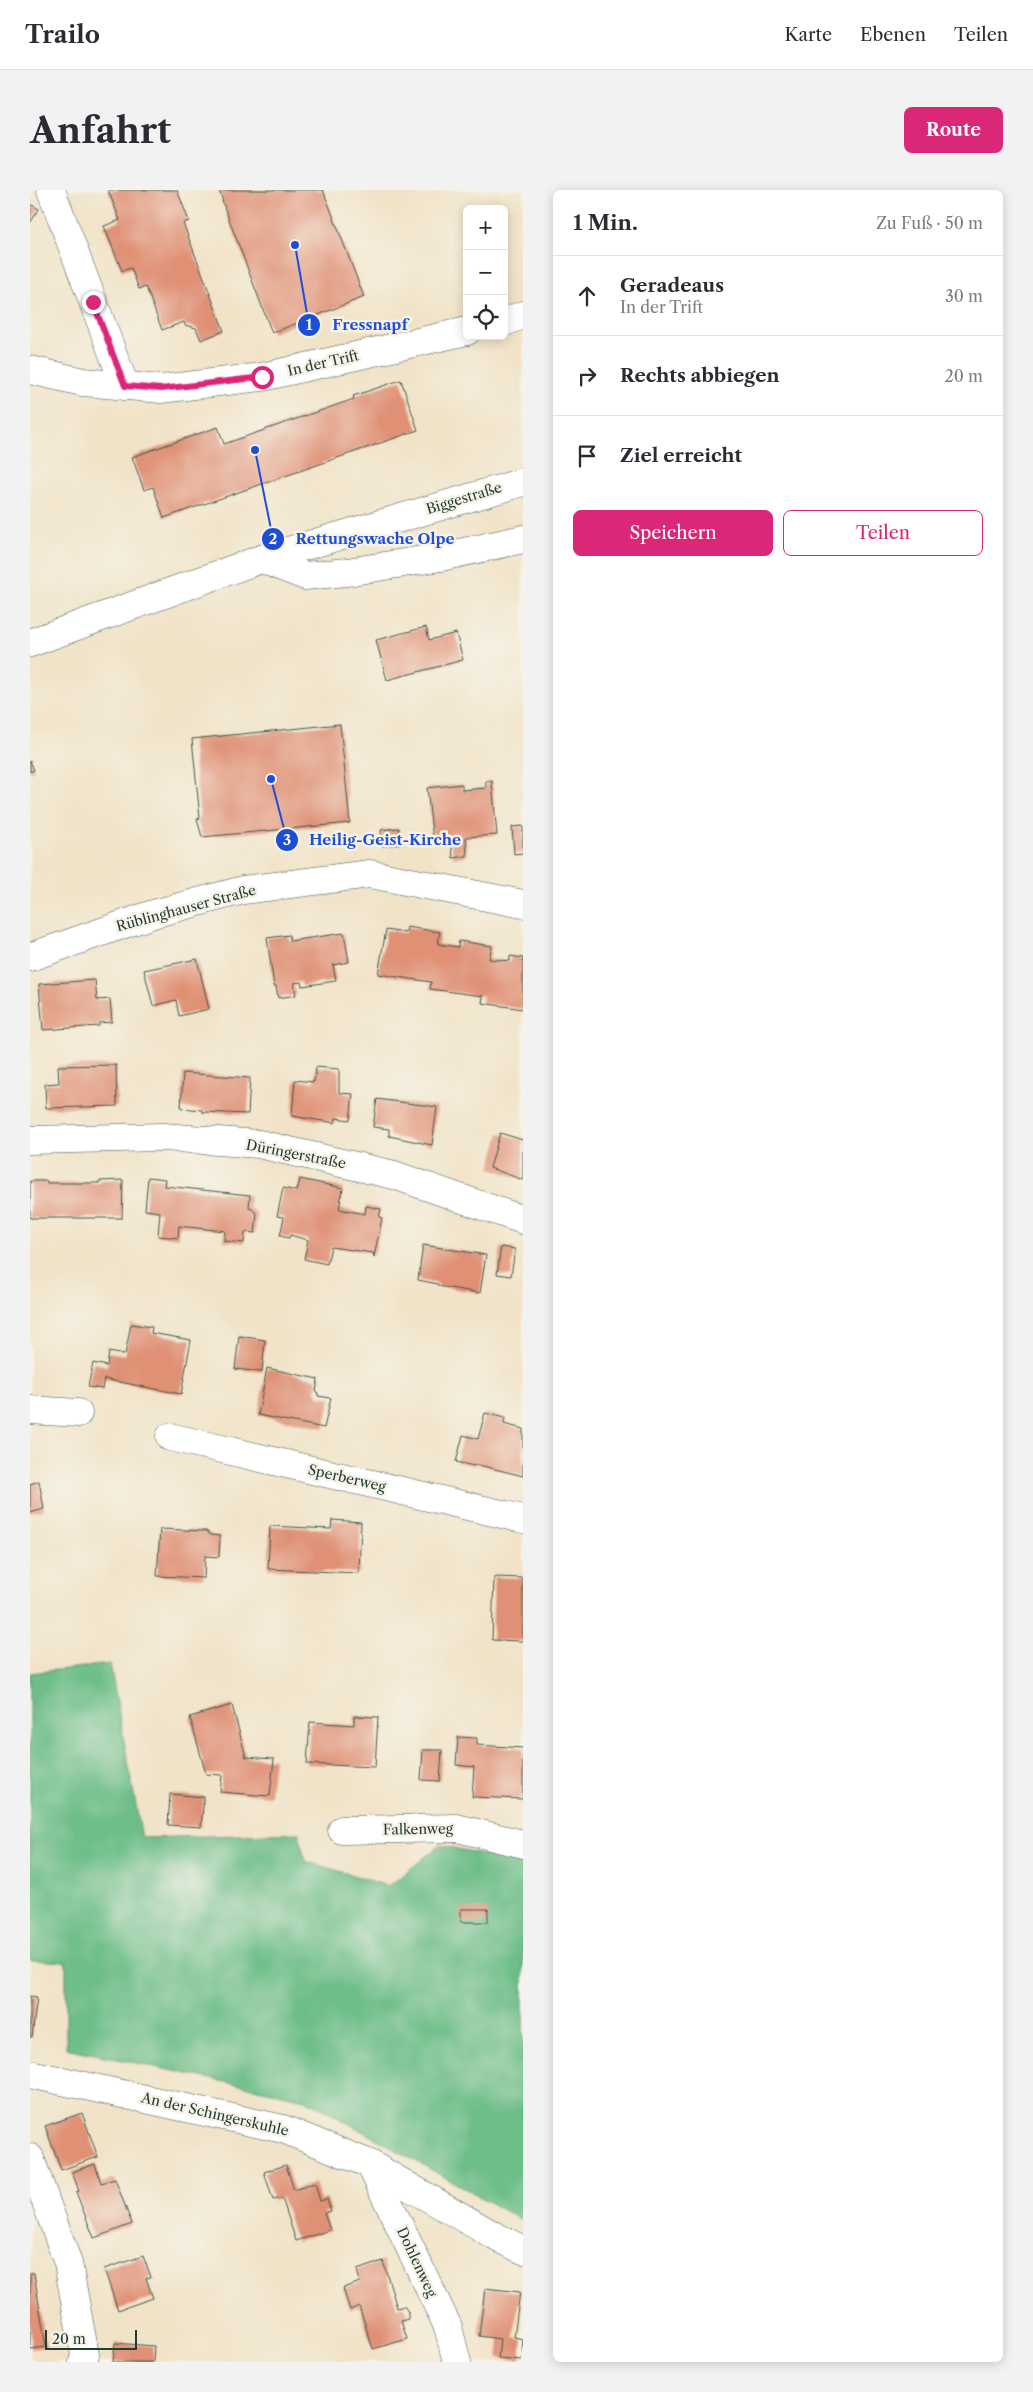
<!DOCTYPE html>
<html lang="de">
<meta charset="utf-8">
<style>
body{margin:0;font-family:"Libre Caslon Text",serif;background:#f2f2f3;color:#2b2b33}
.controls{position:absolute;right:15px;top:15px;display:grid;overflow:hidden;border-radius:8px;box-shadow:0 2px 12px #0003}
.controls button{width:45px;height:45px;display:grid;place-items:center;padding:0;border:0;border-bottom:1px solid #e1e1e2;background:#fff;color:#2b2b33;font:25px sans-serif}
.scale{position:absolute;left:15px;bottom:12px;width:92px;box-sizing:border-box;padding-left:5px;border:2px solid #1f3d34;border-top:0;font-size:14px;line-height:18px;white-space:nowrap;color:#1f3d34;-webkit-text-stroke:4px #f7f3e8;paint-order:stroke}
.stop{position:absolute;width:15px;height:15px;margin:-11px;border:4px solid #db2777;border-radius:50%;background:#fff}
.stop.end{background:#db2777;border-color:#fff;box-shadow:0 1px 5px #0008}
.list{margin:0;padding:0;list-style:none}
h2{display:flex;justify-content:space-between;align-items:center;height:65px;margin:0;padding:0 20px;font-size:21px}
h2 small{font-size:16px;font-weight:400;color:#7c7c81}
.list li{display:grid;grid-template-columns:32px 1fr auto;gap:15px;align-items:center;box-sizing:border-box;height:80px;padding:0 20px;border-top:1px solid #e1e1e2}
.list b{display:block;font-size:19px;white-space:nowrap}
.list p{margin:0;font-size:16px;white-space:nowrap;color:#7c7c81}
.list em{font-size:16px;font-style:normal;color:#7c7c81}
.actions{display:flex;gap:10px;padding:15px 20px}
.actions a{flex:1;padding:11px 0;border:1px solid #db2777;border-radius:8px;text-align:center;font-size:18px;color:#db2777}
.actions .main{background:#db2777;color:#fff}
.icon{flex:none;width:28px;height:28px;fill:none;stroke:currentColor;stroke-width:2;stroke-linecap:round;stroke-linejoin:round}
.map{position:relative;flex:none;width:493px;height:2172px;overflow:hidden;border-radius:8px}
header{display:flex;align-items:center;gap:30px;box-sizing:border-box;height:70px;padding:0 25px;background:#fff;border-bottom:1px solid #e1e1e2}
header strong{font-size:24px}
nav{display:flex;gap:28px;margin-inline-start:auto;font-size:18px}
.intro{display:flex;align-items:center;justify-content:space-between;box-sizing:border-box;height:120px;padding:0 30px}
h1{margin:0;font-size:35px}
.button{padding:12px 22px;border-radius:8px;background:#db2777;color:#fff;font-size:18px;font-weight:700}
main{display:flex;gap:30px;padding:0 30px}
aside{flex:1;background:#fff;border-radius:8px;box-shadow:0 2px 12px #0003}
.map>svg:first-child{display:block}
</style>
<header>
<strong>Trailo</strong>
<nav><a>Karte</a><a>Ebenen</a><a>Teilen</a></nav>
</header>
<div class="intro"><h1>Anfahrt</h1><a class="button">Route</a></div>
<main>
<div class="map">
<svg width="493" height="2172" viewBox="0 0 493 2172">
<rect width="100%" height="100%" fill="#f7f3e8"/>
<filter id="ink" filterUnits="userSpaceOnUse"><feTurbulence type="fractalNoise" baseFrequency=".02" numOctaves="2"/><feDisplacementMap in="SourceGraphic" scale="10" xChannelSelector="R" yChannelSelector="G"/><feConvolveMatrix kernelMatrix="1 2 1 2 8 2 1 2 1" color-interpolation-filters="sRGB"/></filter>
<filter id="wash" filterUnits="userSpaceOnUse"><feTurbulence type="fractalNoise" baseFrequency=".0096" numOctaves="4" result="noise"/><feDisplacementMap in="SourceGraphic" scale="20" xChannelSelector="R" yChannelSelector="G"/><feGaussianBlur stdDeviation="1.12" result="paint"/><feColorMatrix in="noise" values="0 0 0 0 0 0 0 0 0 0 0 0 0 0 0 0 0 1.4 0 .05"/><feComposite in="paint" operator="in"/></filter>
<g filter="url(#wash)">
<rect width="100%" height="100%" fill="#f1e3c8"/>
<polygon fill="#6ebe8a" stroke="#467e5f" points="80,1474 112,1648 269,1643 275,1671 359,1696 410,1655 493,1673 493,2031 275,1909 36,1858 36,1772 0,1770 0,1483"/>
<g id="blocks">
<g fill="#df9075">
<polygon points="78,0 147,0 159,31 153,33 194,141 171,150 166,138 155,135 154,132 132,140 116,97 109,99 101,78 92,81 74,36 90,30"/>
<polygon points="189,0 293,0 334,107 242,143 192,11 193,11"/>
<polygon points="0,14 9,19 0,33"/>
<polygon points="371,190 388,240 134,328 123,297 114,300 102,267 188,237 194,254 324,209 323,206"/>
<polygon points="396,437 399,450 426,443 433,470 357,490 346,450"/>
<polygon points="310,534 320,633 172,647 167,629 170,628 162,549"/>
<polygon points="0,571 4,580 0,582"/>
<polygon points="456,591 462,591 467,645 436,647 437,666 423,668 421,648 403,650 397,598 432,594 432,600 456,598"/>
<polygon points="493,636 493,663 484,664 482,637"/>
<polygon points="369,638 370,654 352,656 351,640"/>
<polygon points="377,737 410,742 408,754 428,757 429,751 462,756 459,769 480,771 480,766 493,768 493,819 452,813 453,806 400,799 401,792 348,784 356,740 376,743"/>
<polygon points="314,743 319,772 303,775 306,791 272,796 271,792 264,793 266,805 248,808 246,796 244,796 237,748 259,745 260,751"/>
<polygon points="167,769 179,819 149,826 146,810 123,816 114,780"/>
<polygon points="65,790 67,810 80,809 82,832 69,833 69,836 13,840 9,794"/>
<polygon points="86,875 87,916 16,918 15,894 29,893 28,876"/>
<polygon points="286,877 309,879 309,903 323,904 320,930 306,928 305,933 262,926 265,890 284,892"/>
<polygon points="153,883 220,888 218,924 172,922 172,920 151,918"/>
<polygon points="347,909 407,917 402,955 359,946 359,939 343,937"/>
<polygon points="470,943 493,950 493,990 460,978"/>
<polygon points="118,987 135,989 134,996 220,1005 219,1018 222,1019 227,1024 225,1043 215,1042 214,1053 194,1051 195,1041 149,1036 148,1048 128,1046 130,1022 115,1020"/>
<polygon points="270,989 313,998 309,1019 335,1024 336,1016 351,1019 349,1027 352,1028 344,1067 343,1063 301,1057 297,1074 278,1070 274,1069 278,1050 260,1045 259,1048 250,1046 254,1027 247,1026 253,998 267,1001"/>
<polygon points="93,990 92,1028 0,1028 0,991 17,991 17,993 69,993 69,991"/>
<polygon points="393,1055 456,1065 450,1103 408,1096 408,1094 388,1090"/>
<polygon points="471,1057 485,1059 481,1086 467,1084"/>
<polygon points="101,1134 122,1137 121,1143 161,1150 151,1204 74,1189 72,1199 58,1197 63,1173 77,1176 79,1162 95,1165"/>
<polygon points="209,1146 235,1150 232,1182 205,1179"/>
<polygon points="237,1178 288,1189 286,1202 288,1203 288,1206 301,1208 294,1238 228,1225"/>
<polygon points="455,1223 475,1228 474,1234 493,1239 493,1286 445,1274 444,1276 426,1272 433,1245 448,1249"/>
<polygon points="9,1291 14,1319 0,1323 0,1294"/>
<polygon points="302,1330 331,1332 329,1383 238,1379 240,1336 301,1339"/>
<polygon points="130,1339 176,1341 181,1345 190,1346 189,1367 175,1366 174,1388 127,1386"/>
<polygon points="464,1387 493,1388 493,1451 462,1450"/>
<polygon points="202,1515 216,1567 244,1569 240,1606 190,1602 192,1585 176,1584 160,1527"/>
<polygon points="324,1526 348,1527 345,1577 277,1574 280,1532 324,1535"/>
<polygon points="428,1547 447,1548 447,1555 493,1558 493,1609 442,1607 444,1577 426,1575"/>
<polygon points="393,1560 412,1560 410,1591 391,1590"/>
<polygon points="140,1604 174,1607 171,1637 138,1635"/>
<rect x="431" y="1719" width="27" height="13"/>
<polygon points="0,1806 7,1807 2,1847 0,1847"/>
<polygon points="52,1923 68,1967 31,1980 15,1936"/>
<polygon points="65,1974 71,1993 85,1989 102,2034 64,2048 46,2002 49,2001 42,1982"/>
<polygon points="256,1975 264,2000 285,1993 290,2011 297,2009 301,2021 294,2023 300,2040 266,2051 252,2008 243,2010 234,1982"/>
<polygon points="113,2066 121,2087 116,2088 123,2108 88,2120 74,2079"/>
<polygon points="353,2071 367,2118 374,2116 378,2122 378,2129 371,2131 377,2149 343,2159 329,2116 320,2120 313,2098 330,2092 327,2080"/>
<polygon points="4,2083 16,2157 0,2159 0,2084"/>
<polygon points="455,2098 490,2102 484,2147 493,2149 491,2170 468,2168 470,2149 449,2146"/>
<polygon points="85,2153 124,2156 123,2172 83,2172"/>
</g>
</g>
</g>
<g filter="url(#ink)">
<use href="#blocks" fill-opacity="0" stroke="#3e564a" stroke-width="1"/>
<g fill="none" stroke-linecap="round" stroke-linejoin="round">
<defs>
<g id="minor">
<polyline points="21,0 95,196"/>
<polyline points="474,132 493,125"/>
<polyline points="0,180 53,192 131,199 232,187 437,141"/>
<polyline points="231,369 275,386 317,382 411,367 493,349"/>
<polyline points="0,453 231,369 493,292"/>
<polyline points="0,767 123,724 213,700 340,684 493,714"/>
<polyline points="0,950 133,947 229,954 364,985 493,1030"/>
<polyline points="0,1220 48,1223"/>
<polyline points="140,1247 493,1329"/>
<polyline points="312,1640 427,1638 493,1654"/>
<polyline points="0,1884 253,1939 340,1974 463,2045 493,2060"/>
<polyline points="0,1968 38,2073 55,2165 53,2172"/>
<polyline points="340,1974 418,2137 427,2172"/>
</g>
</defs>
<use href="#minor" stroke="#3e564a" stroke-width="29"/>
<use href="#minor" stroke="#fff" stroke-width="28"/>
</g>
</g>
<g fill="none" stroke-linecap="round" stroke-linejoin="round" filter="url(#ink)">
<polyline stroke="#db2777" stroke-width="6" points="63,112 95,196 131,199 232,187"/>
</g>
<g text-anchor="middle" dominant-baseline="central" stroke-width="5" stroke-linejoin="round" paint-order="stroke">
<g font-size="14" fill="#1f3d34" stroke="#f7f3e8">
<text transform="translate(293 173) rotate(-13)">In der Trift</text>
<text transform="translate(434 308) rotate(-17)">Biggestraße</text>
<text transform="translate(156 718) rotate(-15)">Rüblinghauser Straße</text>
<text transform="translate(266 964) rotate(11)">Düringerstraße</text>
<text transform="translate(317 1288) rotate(13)">Sperberweg</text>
<text transform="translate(388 1639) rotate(-1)">Falkenweg</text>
<text transform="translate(185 1924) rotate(13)">An der Schingerskuhle</text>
<text transform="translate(387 2072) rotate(65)">Dohlenweg</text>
</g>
</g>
<path fill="none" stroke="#1d4ed8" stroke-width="2" d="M265 55L279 135M225 260L243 349M241 589L257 650"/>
<g fill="#1d4ed8" stroke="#f7f3e8" stroke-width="2">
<circle cx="265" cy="55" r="5"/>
<circle cx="225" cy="260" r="5"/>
<circle cx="241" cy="589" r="5"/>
<circle cx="279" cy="135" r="12"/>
<circle cx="243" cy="349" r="12"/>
<circle cx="257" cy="650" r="12"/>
</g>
<g font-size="15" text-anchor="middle" font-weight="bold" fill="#fff">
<text x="279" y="140">1</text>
<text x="243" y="354">2</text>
<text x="257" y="655">3</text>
</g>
<g font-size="15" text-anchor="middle" font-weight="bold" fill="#1d4ed8" stroke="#f7f3e8" stroke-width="5" stroke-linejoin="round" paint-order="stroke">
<text x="340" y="140">Fressnapf</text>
<text x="345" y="354">Rettungswache Olpe</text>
<text x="355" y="655">Heilig-Geist-Kirche</text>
</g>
</svg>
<div class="controls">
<button>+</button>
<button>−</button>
<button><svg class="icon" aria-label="locate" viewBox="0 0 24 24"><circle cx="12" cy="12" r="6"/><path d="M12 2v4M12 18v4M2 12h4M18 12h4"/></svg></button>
</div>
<div class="scale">20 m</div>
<div class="stop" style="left:232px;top:187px"></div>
<div class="stop end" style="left:63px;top:112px"></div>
</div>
<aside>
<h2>1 Min.<small>Zu Fuß · 50 m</small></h2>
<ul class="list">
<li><svg class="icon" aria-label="ahead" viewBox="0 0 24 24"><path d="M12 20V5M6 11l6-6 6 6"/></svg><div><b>Geradeaus</b><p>In der Trift</p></div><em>30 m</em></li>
<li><svg class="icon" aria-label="right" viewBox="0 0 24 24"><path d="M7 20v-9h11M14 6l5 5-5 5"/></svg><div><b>Rechts abbiegen</b></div><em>20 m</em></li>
<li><svg class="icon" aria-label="arrive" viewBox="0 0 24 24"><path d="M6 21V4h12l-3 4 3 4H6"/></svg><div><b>Ziel erreicht</b></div></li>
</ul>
<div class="actions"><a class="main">Speichern</a><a>Teilen</a></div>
</aside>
</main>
